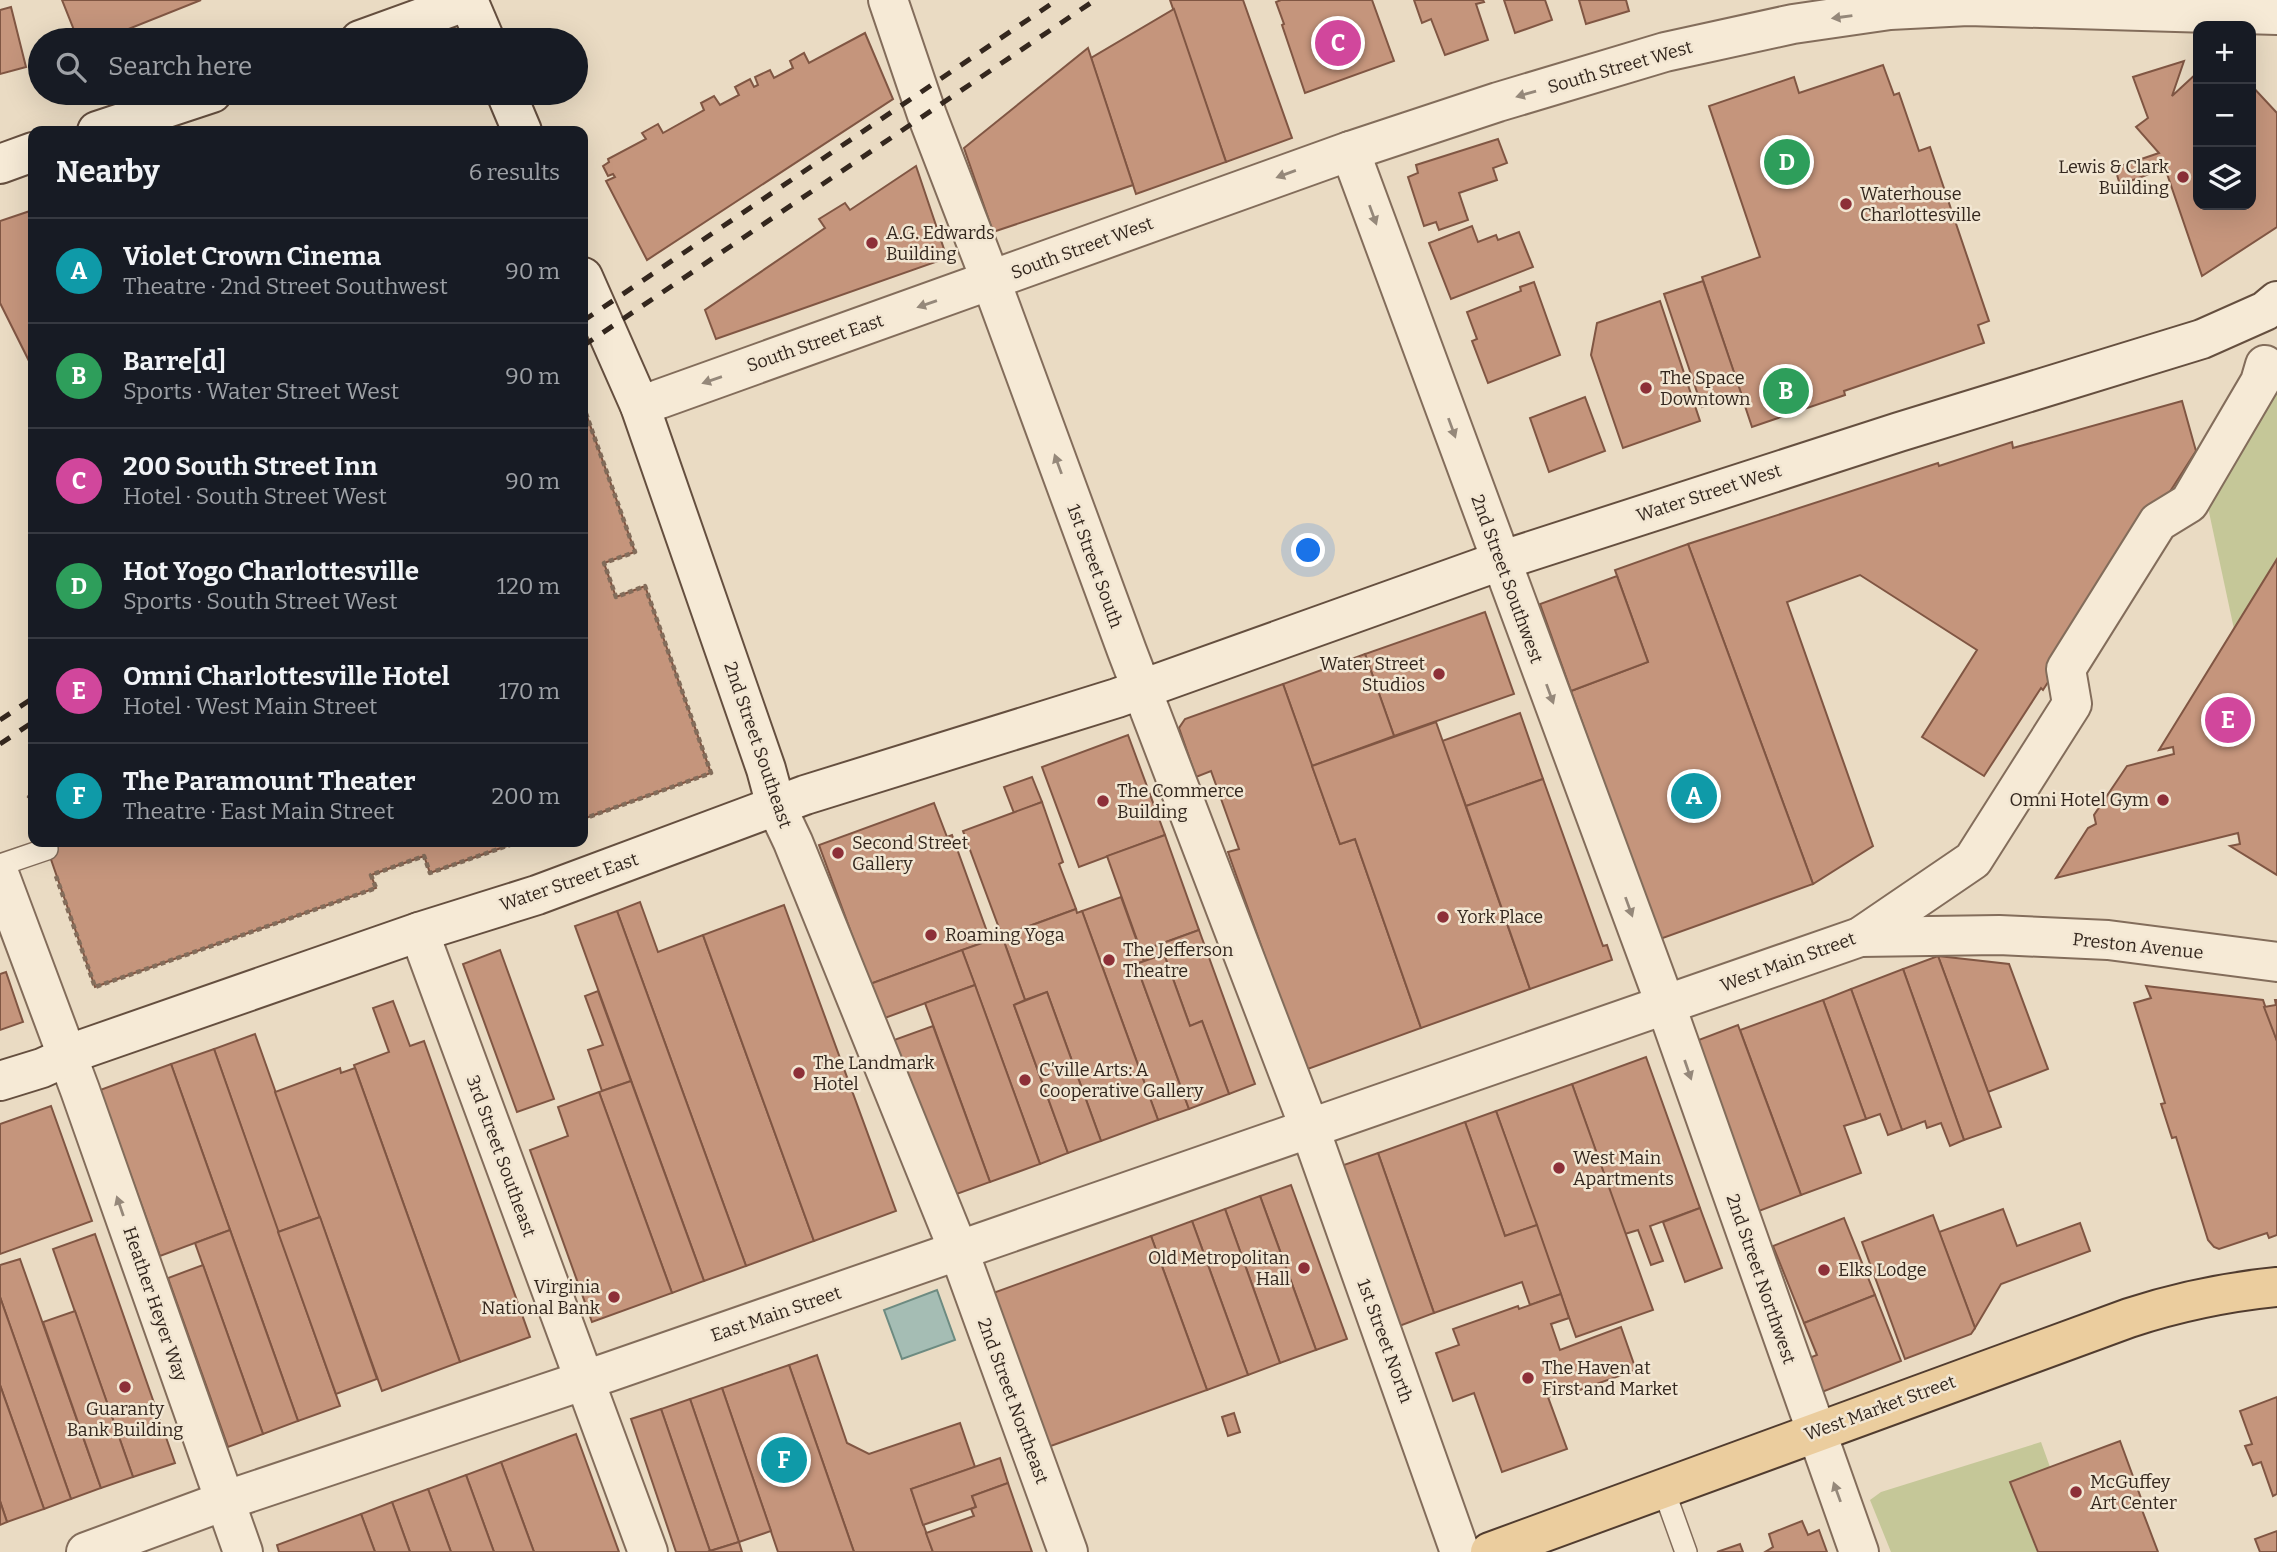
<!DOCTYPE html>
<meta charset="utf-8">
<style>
body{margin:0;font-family:Bitter,serif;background:#20242c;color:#f1f3f6}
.controls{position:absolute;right:21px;top:21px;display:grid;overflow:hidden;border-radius:14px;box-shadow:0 7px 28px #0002}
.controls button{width:63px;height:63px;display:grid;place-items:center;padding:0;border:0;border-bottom:2px solid #363941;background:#171b24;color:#f1f3f6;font:35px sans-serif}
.you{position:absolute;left:1309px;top:551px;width:24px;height:24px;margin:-18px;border:5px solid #fff;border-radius:50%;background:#1a73e8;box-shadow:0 0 0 10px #1a73e833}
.badge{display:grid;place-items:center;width:46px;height:46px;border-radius:50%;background:#c49ba0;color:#fff;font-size:23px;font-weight:700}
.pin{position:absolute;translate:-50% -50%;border:4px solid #fff;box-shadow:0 2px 7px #0006}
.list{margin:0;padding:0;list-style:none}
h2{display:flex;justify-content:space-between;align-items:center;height:91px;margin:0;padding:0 28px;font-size:30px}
h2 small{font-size:23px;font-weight:400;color:#9ea1a6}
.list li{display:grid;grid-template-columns:46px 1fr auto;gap:21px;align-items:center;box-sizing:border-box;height:105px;padding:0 28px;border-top:2px solid #363941}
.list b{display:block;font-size:26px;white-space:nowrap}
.list p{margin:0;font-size:23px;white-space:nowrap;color:#9ea1a6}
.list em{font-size:23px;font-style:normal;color:#9ea1a6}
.icon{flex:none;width:38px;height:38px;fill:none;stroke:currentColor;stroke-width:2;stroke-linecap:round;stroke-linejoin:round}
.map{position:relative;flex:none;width:2277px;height:1552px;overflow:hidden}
.search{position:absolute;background:#171b24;box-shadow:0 7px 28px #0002;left:28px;top:28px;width:560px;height:77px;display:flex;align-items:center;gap:18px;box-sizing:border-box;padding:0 24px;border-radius:38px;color:#9ea1a6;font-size:26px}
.panel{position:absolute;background:#171b24;box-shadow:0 7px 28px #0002;left:28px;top:126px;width:560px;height:721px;border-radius:14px}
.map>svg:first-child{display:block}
</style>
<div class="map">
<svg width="2277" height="1552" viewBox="0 0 2277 1552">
<rect width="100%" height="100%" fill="#eadbc3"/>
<g fill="#c5c798">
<polygon points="2277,373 2277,559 2234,629 2203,484"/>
<polygon points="2041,1442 2050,1467 2010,1482 2037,1552 1891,1552 1870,1500 1881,1492"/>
</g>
<polygon fill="#a5bdb4" stroke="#6d8b81" stroke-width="2" points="937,1290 955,1340 902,1359 884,1310"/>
<g fill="#c5957c" stroke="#805643" stroke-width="2">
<polygon points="62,0 201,0 101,40 78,40"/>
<polygon points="1170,0 1243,0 1292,138 1226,162"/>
<polygon points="1281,0 1372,0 1394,61 1305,93 1282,25 1284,24 1276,2"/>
<polygon points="1414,0 1483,0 1484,2 1476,4 1488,40 1445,55 1431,19 1422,23"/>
<polygon points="1504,0 1545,0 1552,20 1515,33"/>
<polygon points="1579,0 1626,0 1629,11 1586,24"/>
<polygon points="11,7 26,67 0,74 0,10"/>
<polygon points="1174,9 1226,162 1136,194 1091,58"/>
<polygon points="865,33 893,99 647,260 606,181 615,177 613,174 608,176 603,166 609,162 608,159 646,139 642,133 658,124 663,133 704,110 701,103 714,96 720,105 739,95 735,87 750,79 754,87 758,85 755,77 770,70 774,78 793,68 790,61 804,53 809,63"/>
<polygon points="1088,48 1133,185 993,232 964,148"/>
<polygon points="2184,61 2172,96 2198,72 2198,205 2251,205 2251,85 2277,113 2277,227 2202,276 2165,168 2120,185 2115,168 2159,153 2136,127 2148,118 2133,77"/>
<polygon points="1883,65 1894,95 1899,93 1919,151 1930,147 1989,321 1978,325 1984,343 1844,391 1845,395 1752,427 1702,277 1760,257 1709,106 1794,77 1799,93"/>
<polygon points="1498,139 1507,163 1493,168 1497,180 1459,193 1468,220 1439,230 1436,222 1424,226 1408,177 1418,173 1416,165"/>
<polygon points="916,166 947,258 716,339 705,310 825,228 819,219 845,203 850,210"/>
<polygon points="33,210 33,369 0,303 0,221"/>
<polygon points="1472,226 1478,242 1496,235 1498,240 1519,232 1533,267 1451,299 1429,243"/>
<polygon points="1703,281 1741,393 1702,407 1664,294"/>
<polygon points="1534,282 1560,355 1488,383 1472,341 1477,339 1467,312 1521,291 1520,287"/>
<polygon points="1660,301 1700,421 1623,448 1591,355 1597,323"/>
<polygon points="1585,397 1605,451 1549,472 1530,418"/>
<polygon points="2182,401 2196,451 2043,690 2041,688 1984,776 1922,737 1977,650 1860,575 1787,602 1873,846 1813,884 1688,544 1938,463 1939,466 2012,442 2013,448"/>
<polygon points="583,405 635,552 604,563 616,597 645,586 711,773 583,819"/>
<polygon points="1688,544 1813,884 1660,939 1571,691 1648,662 1615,570"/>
<polygon points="2277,559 2277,875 2230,846 2240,844 2238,833 2056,878 2088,828 2096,824 2094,815 2127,766 2174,754 2173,747 2159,750"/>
<polygon points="1617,576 1648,662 1571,691 1540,604"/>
<polygon points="1485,612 1514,694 1394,736 1365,654"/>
<polygon points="1365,654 1394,736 1312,766 1283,684"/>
<polygon points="1283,684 1340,844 1355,839 1421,1028 1305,1070 1228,852 1239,849 1211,771 1196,777 1179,728 1185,719"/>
<polygon points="1520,713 1543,779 1466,806 1442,741"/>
<polygon points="1436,722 1530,989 1421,1028 1355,839 1340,844 1312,766"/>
<polygon points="1128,735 1165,835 1079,867 1042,767"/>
<polygon points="1032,777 1042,802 1014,813 1004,787"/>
<polygon points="1543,779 1603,946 1607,945 1612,960 1530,989 1466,806"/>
<polygon points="1042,802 1063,862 1059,864 1076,909 1002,936 963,831"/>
<polygon points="934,803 947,837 952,835 990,940 870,984 819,845"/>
<polygon points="1165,835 1199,930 1141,951 1107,856"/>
<polygon points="45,842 518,842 430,873 424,856 371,875 376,888 95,987"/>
<polygon points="1121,897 1144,961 1136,964 1189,1109 1158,1120 1082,911"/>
<polygon points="640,902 658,952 703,935 814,1241 746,1266 617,911"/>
<polygon points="784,905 896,1211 814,1241 703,935"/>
<polygon points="1076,909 1077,913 1082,911 1158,1120 1101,1141 1047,992 1025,1000 1002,936"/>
<polygon points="617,911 746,1266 704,1281 575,926"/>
<polygon points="1199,930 1255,1084 1229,1094 1202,1021 1190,1026 1164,954 1144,961 1141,951"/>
<polygon points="1002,936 1025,1000 1014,1005 1068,1153 1040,1164 962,950"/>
<polygon points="500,950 554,1099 517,1112 463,964"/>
<polygon points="962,950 975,985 882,1019 870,984"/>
<polygon points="1164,954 1190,1026 1202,1021 1229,1094 1189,1109 1136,964"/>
<polygon points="1938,956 2009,964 2048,1069 1988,1092"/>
<polygon points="1938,956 2001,1127 1964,1140 1903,969"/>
<polygon points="1903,969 1964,1140 1950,1146 1941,1123 1927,1128 1925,1121 1902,1130 1851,989"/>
<polygon points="6,972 23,1022 0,1030 0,974"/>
<polygon points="975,985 1040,1164 990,1182 925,1003"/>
<polygon points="2146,986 2263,1000 2277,1041 2277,1235 2269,1238 2267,1233 2219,1249 2214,1247 2208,1240 2176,1137 2172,1138 2161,1104 2165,1103 2134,1003 2151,998"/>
<polygon points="1851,989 1902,1130 1888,1135 1880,1114 1866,1119 1823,1000"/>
<polygon points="598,991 631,1081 602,1091 588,1050 603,1045 585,996"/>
<polygon points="1047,992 1101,1141 1068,1153 1014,1005"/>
<polygon points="1823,1000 1866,1119 1844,1126 1861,1173 1801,1195 1740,1030"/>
<polygon points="2275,1000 2277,1000 2277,1041 2264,1007 2276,1005"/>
<polygon points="393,1001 410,1046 424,1041 530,1337 460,1362 354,1065 389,1052 373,1008"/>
<polygon points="1738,1025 1801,1195 1759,1211 1696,1041"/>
<polygon points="933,1026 990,1182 951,1196 894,1040"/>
<polygon points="255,1034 320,1217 278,1232 214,1049"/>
<polygon points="214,1049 340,1406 298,1421 171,1064"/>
<polygon points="1646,1057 1700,1208 1650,1226 1663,1261 1651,1265 1638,1230 1625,1234 1572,1084"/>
<polygon points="171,1064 230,1230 160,1256 100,1090"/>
<polygon points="340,1068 341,1073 355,1068 460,1362 382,1391 275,1092"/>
<polygon points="631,1081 704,1281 672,1293 599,1092"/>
<polygon points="1572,1084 1653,1310 1576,1337 1496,1111"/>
<polygon points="599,1092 672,1293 592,1322 530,1150 568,1136 558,1107"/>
<polygon points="51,1106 92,1221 0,1254 0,1124"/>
<polygon points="1496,1111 1537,1225 1505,1236 1465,1122"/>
<polygon points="1465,1122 1505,1236 1537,1225 1561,1294 1530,1305 1522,1282 1434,1313 1378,1153"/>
<polygon points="1378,1153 1434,1313 1394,1328 1338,1167"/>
<polygon points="1291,1185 1347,1339 1316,1350 1260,1196"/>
<polygon points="1260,1196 1316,1350 1280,1363 1225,1209"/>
<polygon points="1700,1208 1722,1268 1685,1282 1663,1222"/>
<polygon points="1225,1209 1280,1363 1248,1375 1192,1221"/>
<polygon points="2003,1209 2017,1246 2080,1223 2090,1251 2001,1284 1975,1328 1939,1232"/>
<polygon points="1933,1215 1975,1328 1971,1334 1905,1359 1862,1242"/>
<polygon points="320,1217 377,1379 336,1394 278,1232"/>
<polygon points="1844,1218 1875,1295 1804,1323 1773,1246"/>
<polygon points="1192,1221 1248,1375 1207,1390 1151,1236"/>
<polygon points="230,1230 298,1421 263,1434 195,1243"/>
<polygon points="95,1234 175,1463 133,1477 53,1249"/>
<polygon points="1151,1236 1207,1390 1048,1447 993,1293"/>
<polygon points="20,1259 101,1488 71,1499 0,1297 0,1265"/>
<polygon points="203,1265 263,1434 228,1447 168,1278"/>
<polygon points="1561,1294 1569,1318 1551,1324 1560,1350 1621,1327 1636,1370 1577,1391 1575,1387 1548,1397 1567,1449 1502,1472 1474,1393 1453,1401 1436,1353 1459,1345 1453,1329 1518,1306 1519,1309"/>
<polygon points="1875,1295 1901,1361 1822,1392 1809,1358 1817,1355 1804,1323"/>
<polygon points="0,1297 71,1499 44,1509 0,1385"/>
<polygon points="75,1311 133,1477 101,1488 43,1322"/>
<polygon points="817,1355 847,1443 869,1454 960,1423 975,1467 911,1489 933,1552 854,1552 789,1365"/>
<polygon points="789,1365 854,1552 778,1552 722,1388"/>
<polygon points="0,1385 44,1509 7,1522 0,1501"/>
<polygon points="722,1388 771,1531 739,1542 690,1399"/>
<polygon points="2277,1397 2277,1494 2273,1496 2261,1462 2253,1465 2245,1446 2252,1444 2240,1411"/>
<polygon points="690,1399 739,1542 710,1551 661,1409"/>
<polygon points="661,1409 710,1551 708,1552 676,1552 631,1419"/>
<polygon points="1234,1413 1240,1432 1228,1436 1222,1417"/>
<polygon points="576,1434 619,1552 534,1552 501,1462"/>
<polygon points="2120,1441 2142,1501 2139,1502 2158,1552 2038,1552 2010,1482"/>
<polygon points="1000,1458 1008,1483 972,1496 976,1507 923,1525 911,1489"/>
<polygon points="501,1462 534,1552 494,1552 466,1475"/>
<polygon points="466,1475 494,1552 451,1552 428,1489"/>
<polygon points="1008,1483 1032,1552 933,1552 926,1533 974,1516 971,1509 976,1507 972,1496"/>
<polygon points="428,1489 451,1552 410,1552 392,1502"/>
<polygon points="0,1501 7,1522 0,1525"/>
<polygon points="392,1502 410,1552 375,1552 361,1514"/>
<polygon points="361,1514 375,1552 279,1552 277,1545"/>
<polygon points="1802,1521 1808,1535 1819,1530 1827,1552 1765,1552 1773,1547 1769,1534"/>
<polygon points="2277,1531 2277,1552 2260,1552 2255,1539"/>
<polygon points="739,1542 742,1552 708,1552 710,1551"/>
<polygon points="1740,1544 1743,1552 1717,1552"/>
</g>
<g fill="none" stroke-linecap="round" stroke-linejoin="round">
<defs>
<g id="lane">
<polyline points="0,865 47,849"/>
<polyline points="1663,1488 1686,1552"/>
</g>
<g id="street">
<polyline points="888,0 927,115 991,281 1127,651 1310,1129 1460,1552"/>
<polyline points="1350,151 1666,1006 1859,1552"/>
<polyline points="640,406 1350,151 1498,102 1665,52 1793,24 1890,10 1968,6 2277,15"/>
<polyline points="776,806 793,842 958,1249 1068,1552"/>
<polyline points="0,876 80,1090 243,1552"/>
<polyline points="419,932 648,1552"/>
<polyline points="1860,937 1999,935 2108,940 2277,962"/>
<polyline points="86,1552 224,1501 609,1372 1860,937 1973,860 2072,704 2066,669 2158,522 2189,503 2260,382 2265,365"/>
</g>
<g id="secondary">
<polyline points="468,0 485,40"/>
<polyline points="360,40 468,1"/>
<polyline points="506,93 522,131"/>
<polyline points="97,131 212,93"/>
<polyline points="0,164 33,152"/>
<polyline points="583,277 640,406 766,769 776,806"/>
<polyline points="0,1081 42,1068 86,1048 419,932 537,895 805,795 1117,698 1500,561 1899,432 2202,339 2265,311 2277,301"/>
</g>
<path id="primary" d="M 1490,1552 L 2129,1318 C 2178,1302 2226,1292 2277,1287"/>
</defs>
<use href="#lane" stroke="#836d5b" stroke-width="24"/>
<use href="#street" stroke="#836d5b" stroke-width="42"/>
<use href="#secondary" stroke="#654f3f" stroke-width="42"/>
<use href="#primary" stroke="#513c2f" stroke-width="42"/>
<g stroke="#836d5b" stroke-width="4.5" stroke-dasharray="5 3.5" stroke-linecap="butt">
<polyline points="583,405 635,552 604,563 616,597 645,586 711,773 583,819"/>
<polyline points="33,795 29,797 33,809"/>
<polyline points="56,876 95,987 376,888 371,875 424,856 430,873 518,842"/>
</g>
<use href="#lane" stroke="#f6ead6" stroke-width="21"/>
<use href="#street" stroke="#f6ead6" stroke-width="38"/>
<use href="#secondary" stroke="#f6ead6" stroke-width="38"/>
<use href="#primary" stroke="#ebcd9e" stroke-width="38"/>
<g stroke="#34271e" stroke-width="5" stroke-dasharray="12 12" stroke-linecap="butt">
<polyline points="583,321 1057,0"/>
<polyline points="583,346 1095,0"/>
<polyline points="0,720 33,698"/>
<polyline points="0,744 33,722"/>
</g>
</g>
<defs><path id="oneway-solid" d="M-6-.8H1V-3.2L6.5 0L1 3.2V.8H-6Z" transform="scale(1.75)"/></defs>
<g fill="#95887a">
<use href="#oneway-solid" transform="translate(1842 17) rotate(172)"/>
<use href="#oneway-solid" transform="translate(1526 94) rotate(164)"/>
<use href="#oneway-solid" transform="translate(1286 174) rotate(160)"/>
<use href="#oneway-solid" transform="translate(1373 215) rotate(70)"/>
<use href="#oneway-solid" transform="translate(927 304) rotate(161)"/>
<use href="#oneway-solid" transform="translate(712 380) rotate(161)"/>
<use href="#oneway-solid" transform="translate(1452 428) rotate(70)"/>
<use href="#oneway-solid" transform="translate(1058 464) rotate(-110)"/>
<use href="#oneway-solid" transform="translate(1550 694) rotate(70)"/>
<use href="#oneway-solid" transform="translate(1629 907) rotate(70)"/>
<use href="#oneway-solid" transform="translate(1688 1070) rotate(71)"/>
<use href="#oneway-solid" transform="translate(120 1206) rotate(-109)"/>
<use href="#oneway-solid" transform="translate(1837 1492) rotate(-110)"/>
</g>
<g fill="#8d3038" stroke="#f2e6d2" stroke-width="2.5">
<circle cx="2183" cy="177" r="7"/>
<circle cx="1846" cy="204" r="7"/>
<circle cx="872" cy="243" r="7"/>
<circle cx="1646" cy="388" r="7"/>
<circle cx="1439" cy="674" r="7"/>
<circle cx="2163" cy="800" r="7"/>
<circle cx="1103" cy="801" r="7"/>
<circle cx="838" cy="853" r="7"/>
<circle cx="1443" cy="917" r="7"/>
<circle cx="931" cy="935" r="7"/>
<circle cx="1109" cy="960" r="7"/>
<circle cx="799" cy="1073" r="7"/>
<circle cx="1025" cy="1080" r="7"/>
<circle cx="1559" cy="1168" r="7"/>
<circle cx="1304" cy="1268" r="7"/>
<circle cx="1824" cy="1270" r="7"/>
<circle cx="614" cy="1297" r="7"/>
<circle cx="1528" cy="1378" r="7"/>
<circle cx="125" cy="1387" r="7"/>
<circle cx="2076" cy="1492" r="7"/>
</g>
<g text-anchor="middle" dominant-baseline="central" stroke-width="5" stroke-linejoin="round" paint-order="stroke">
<g font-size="18" fill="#34271e" stroke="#f2e6d2">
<text transform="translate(1620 67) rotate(-16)">South Street West</text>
<text transform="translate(1082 248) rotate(-20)">South Street West</text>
<text transform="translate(815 343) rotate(-19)">South Street East</text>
<text transform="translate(1709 493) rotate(-18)">Water Street West</text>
<text transform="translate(1095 566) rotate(70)">1st Street South</text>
<text transform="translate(1507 579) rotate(70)">2nd Street Southwest</text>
<text transform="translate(758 745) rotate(71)">2nd Street Southeast</text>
<text transform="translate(569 882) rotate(-19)">Water Street East</text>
<text transform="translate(2138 946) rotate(6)">Preston Avenue</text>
<text transform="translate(1788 962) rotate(-20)">West Main Street</text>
<text transform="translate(501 1156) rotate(70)">3rd Street Southeast</text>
<text transform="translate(1761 1279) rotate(71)">2nd Street Northwest</text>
<text transform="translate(155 1304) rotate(71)">Heather Heyer Way</text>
<text transform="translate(776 1314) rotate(-19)">East Main Street</text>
<text transform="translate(1385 1341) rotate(70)">1st Street North</text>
<text transform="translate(1013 1401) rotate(70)">2nd Street Northeast</text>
<text transform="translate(1880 1408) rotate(-20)">West Market Street</text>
</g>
<g font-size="18" fill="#34271e" stroke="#f2e6d2" text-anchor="start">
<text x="2169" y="167" text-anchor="end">Lewis &amp; Clark<tspan x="2169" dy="21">Building</tspan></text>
<text x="1860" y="194">Waterhouse<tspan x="1860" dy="21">Charlottesville</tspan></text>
<text x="886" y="233">A.G. Edwards<tspan x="886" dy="21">Building</tspan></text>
<text x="1660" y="378">The Space<tspan x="1660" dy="21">Downtown</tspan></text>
<text x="1425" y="664" text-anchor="end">Water Street<tspan x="1425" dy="21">Studios</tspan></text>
<text x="1117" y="791">The Commerce<tspan x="1117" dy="21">Building</tspan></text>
<text x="2149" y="800" text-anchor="end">Omni Hotel Gym</text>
<text x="852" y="843">Second Street<tspan x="852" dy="21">Gallery</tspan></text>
<text x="1457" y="917">York Place</text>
<text x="945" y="935">Roaming Yoga</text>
<text x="1123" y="950">The Jefferson<tspan x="1123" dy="21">Theatre</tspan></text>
<text x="813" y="1063">The Landmark<tspan x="813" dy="21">Hotel</tspan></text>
<text x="1039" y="1070">C’ville Arts: A<tspan x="1039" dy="21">Cooperative Gallery</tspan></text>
<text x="1573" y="1158">West Main<tspan x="1573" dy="21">Apartments</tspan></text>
<text x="1290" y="1258" text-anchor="end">Old Metropolitan<tspan x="1290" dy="21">Hall</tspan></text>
<text x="1838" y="1270">Elks Lodge</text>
<text x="600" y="1287" text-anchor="end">Virginia<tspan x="600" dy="21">National Bank</tspan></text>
<text x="1542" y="1368">The Haven at<tspan x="1542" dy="21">First and Market</tspan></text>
<text x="125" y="1409" text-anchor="middle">Guaranty<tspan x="125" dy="21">Bank Building</tspan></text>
<text x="2090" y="1482">McGuffey<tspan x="2090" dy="21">Art Center</tspan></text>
</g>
</g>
</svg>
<div class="controls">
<button>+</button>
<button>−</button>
<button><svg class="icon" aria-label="layers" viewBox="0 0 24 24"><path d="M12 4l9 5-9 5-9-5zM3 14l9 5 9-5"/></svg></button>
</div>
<div class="you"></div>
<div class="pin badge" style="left:1694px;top:796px;background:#0f9aa8">A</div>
<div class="pin badge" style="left:1786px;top:391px;background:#2e9e5b">B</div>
<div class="pin badge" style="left:1338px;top:43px;background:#d1479c">C</div>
<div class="pin badge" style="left:1787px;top:162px;background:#2e9e5b">D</div>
<div class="pin badge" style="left:2228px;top:720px;background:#d1479c">E</div>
<div class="pin badge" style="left:784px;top:1460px;background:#0f9aa8">F</div>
<div class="search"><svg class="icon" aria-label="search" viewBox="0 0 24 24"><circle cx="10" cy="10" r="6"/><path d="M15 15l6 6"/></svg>Search here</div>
<section class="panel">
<h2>Nearby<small>6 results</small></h2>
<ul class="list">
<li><span class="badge" style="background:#0f9aa8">A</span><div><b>Violet Crown Cinema</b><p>Theatre · 2nd Street Southwest</p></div><em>90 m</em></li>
<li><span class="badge" style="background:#2e9e5b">B</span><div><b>Barre[d]</b><p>Sports · Water Street West</p></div><em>90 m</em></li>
<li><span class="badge" style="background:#d1479c">C</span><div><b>200 South Street Inn</b><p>Hotel · South Street West</p></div><em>90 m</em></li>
<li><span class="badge" style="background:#2e9e5b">D</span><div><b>Hot Yogo Charlottesville</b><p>Sports · South Street West</p></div><em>120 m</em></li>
<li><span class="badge" style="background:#d1479c">E</span><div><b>Omni Charlottesville Hotel</b><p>Hotel · West Main Street</p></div><em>170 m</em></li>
<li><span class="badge" style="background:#0f9aa8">F</span><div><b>The Paramount Theater</b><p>Theatre · East Main Street</p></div><em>200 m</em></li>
</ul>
</section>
</div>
